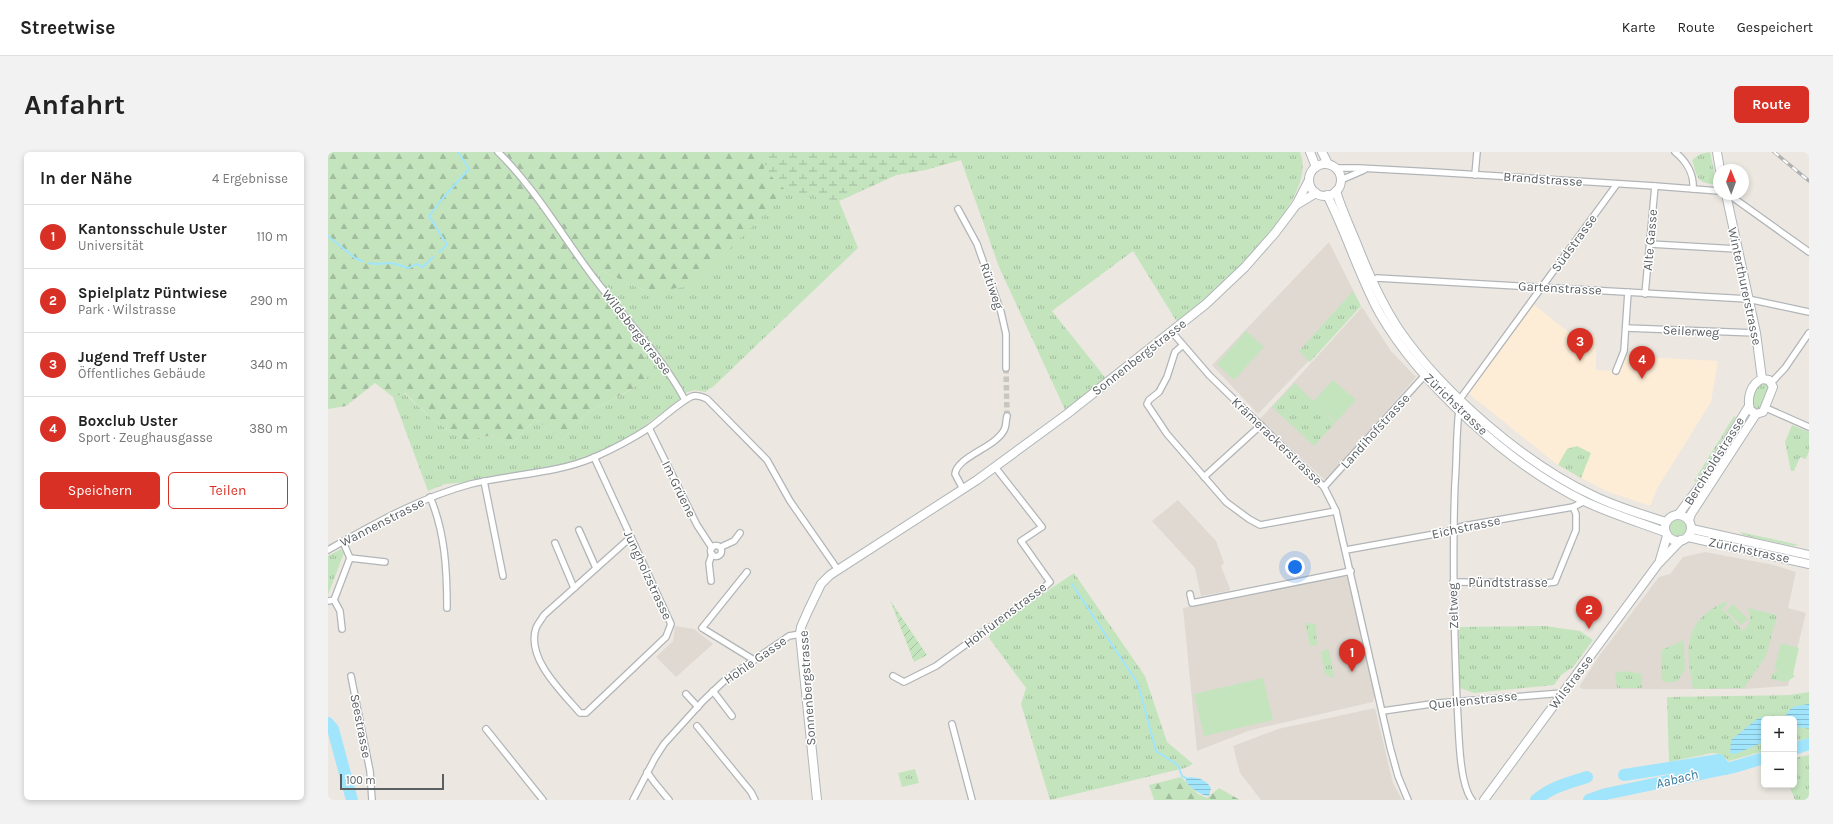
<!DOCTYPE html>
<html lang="de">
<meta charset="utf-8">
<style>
body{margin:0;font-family:Karla,sans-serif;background:#f2f2f2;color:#222}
.controls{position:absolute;right:12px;bottom:12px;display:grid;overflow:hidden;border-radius:6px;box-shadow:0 2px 6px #0003}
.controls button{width:36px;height:36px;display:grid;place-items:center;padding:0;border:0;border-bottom:1px solid #e0e0e0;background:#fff;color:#222;font:20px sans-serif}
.compass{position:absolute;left:1385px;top:12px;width:36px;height:36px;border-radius:50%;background:#fff;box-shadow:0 2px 6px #0003;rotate:359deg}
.scale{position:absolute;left:12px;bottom:10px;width:104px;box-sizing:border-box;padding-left:4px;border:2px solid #5a5f62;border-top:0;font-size:11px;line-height:14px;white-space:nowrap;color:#5a5f62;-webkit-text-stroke:3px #fff;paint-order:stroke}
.you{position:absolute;left:967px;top:415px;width:14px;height:14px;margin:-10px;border:3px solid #fff;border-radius:50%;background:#1a73e8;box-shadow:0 0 0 6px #1a73e833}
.badge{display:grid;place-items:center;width:26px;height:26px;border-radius:50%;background:#d93025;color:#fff;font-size:13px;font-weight:700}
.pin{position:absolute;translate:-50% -33px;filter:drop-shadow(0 1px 2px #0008)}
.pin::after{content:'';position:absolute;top:21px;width:14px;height:12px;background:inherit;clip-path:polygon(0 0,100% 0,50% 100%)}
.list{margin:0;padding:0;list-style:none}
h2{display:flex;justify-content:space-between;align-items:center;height:52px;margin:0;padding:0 16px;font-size:17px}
h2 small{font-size:13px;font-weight:400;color:#767676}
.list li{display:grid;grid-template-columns:26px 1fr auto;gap:12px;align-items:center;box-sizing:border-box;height:64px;padding:0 16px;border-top:1px solid #e0e0e0}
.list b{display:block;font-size:15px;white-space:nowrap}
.list p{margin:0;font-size:13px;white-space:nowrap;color:#767676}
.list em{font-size:13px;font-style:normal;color:#767676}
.actions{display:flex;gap:8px;padding:12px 16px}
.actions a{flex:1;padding:9px 0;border:1px solid #d93025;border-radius:6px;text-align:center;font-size:14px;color:#d93025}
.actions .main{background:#d93025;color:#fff}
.map{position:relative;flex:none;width:1481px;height:648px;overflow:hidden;border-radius:6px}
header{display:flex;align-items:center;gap:24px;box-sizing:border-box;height:56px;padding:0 20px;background:#fff;border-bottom:1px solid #e0e0e0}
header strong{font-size:19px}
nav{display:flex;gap:22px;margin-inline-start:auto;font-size:14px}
.intro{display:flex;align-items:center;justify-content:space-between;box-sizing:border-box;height:96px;padding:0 24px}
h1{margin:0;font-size:28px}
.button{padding:10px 18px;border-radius:6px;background:#d93025;color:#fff;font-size:14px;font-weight:700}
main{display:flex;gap:24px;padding:0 24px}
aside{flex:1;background:#fff;border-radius:6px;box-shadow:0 2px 6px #0003}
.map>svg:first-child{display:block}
</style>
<header>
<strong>Streetwise</strong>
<nav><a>Karte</a><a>Route</a><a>Gespeichert</a></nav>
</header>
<div class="intro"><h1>Anfahrt</h1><a class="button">Route</a></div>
<main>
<aside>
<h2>In der Nähe<small>4 Ergebnisse</small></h2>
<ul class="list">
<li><span class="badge">1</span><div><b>Kantonsschule Uster</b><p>Universität</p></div><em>110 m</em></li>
<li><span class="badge">2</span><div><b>Spielplatz Püntwiese</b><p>Park · Wilstrasse</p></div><em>290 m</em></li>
<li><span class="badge">3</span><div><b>Jugend Treff Uster</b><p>Öffentliches Gebäude</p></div><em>340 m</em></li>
<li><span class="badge">4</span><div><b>Boxclub Uster</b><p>Sport · Zeughausgasse</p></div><em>380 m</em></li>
</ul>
<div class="actions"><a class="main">Speichern</a><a>Teilen</a></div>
</aside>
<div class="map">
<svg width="1481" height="648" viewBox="0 0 1481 648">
<defs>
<pattern id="grass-tufts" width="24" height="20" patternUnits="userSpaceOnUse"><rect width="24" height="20" fill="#c4e4be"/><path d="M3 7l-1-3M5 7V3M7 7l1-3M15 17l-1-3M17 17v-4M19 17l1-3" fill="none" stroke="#a2bc9e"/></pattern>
<pattern id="forest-firs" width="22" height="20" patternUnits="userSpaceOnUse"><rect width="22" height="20" fill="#c4e4be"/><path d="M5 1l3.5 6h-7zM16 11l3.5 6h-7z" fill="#a2bc9e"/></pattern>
<pattern id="wetland-marsh" width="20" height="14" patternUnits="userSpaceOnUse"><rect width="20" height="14" fill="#c4e4be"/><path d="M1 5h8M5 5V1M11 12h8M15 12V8" fill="none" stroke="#a2bc9e"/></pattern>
<pattern id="garden-furrows" width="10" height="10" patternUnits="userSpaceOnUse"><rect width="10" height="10" fill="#c4e4be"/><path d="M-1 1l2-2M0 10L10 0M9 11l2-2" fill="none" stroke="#a2bc9e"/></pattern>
<pattern id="water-rules" width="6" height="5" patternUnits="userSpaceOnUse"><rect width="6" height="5" fill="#a1e5fd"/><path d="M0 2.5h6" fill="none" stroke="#86bdd0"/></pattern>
</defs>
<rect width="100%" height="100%" fill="#ece8e1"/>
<polygon fill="#fdedd6" points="1205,152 1244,183 1268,183 1268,218 1289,219 1298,204 1390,209 1383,250 1330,335 1322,354 1278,339 1231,314 1140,241"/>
<g fill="#dfd9d2">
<polygon points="1001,90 1033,154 930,262 884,213"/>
<polygon points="1034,155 1063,199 1088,225 998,329 932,267"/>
<polygon points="850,348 888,389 896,411 893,414 902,437 901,439 873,444 867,416 824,369"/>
<polygon points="1377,400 1446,413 1468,420 1460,456 1478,461 1460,534 1416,537 1255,537 1251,535 1271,504 1331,425 1342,422 1355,405"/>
<polygon points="1015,424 1020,425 1022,428 1047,543 1045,550 923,578 869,599 855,456"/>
<polygon points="347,474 366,477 385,492 348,525 328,505 345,489"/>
<polygon points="1047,556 1065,631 1074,648 933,648 912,621 905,594 950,577"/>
</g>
<g fill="url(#grass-tufts)">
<path d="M 464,0 L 972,0 C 993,49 884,142 849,170 L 805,99 L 724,159 L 780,229 L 739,262 L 671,115 L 633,8 L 597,18 L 568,23 L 511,49 L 530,96 L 386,234 L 377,240 L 367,238 L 357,241 L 350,249 L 320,271 L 306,285 L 266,305 L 229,316 L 156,329 L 117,332 L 100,339 L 65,245 L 76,241 L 105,268 L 138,289 L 164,283 L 181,294 L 208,267 L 233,289 L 261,260 L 304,237 L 316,206 L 325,197 L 266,126 L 274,119 L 320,140 Z"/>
<path d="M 1382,0 L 1388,28 L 1385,32 C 1368,31 1369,23 1364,8 L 1372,2 Z"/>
<polygon points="1025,139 1033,154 982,210 971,199"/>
<path d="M 1434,230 L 1439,231 L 1441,236 L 1434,256 L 1430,259 L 1425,256 C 1424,245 1426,238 1434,230 Z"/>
<polygon points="967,231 1007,271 986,294 944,255"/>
<polygon points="1406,264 1408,265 1368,330 1366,329"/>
<polygon points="1464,273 1481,280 1481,299 1478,307 1472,305 1466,319 1463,319 1457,290"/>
<polygon points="1249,294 1263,301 1253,326 1230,313 1239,297"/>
<circle cx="1350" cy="376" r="8"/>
<polygon points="1412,380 1471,393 1465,394 1415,383"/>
<polygon points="13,397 16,401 0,443 0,404"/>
<polygon points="746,421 817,524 839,590 865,612 857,616 722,648 693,552 698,536 661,486 664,476"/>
<path d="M 1396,450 L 1400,451 L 1394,457 L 1415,479 C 1423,472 1424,464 1419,456 L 1449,463 L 1438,504 L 1416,536 L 1365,537 C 1358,497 1354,471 1396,450 Z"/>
<polygon points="977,471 986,472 988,473 989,493 982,494"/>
<polygon points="1217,474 1252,479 1265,488 1245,515 1233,523 1226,533 1146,541 1132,536 1131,475"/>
<polygon points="1356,488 1357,517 1349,530 1335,530 1333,522 1334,498"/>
<polygon points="998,497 1001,498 1006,524 1005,526 997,522 993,501"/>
<polygon points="1452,517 1465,520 1466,525 1458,530 1443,527 1443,523"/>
<polygon points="1297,519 1314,522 1314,536 1289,536 1287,521"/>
<polygon points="1481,540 1481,586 1466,590 1466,567 1436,567 1436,599 1401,609 1393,602 1384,601 1341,610 1339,545 1462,543"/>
<polygon points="1481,603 1481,648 1467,648 1461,633 1466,633 1466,606"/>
<polygon points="587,617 591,631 574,635 570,621"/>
</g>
<g fill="url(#forest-firs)">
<polygon points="0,0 464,0 441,12 459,40 364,134 320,140 274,119 266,125 325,197 316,206 322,219 318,229 261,260 233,289 208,267 181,294 164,283 138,289 105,268 77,241 65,245 47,231 18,254 0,257"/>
<polygon points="853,625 870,642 879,646 891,636 912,648 826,648 821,633"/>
</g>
<polygon fill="url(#wetland-marsh)" points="439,0 629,0 634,7 597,18 568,23 511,49 459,40 436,17"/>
<polygon fill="url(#garden-furrows)" points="562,448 599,503 586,510"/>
<g fill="#c4e4be">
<polygon points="918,179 936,195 906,228 889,212"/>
<polygon points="1005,228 1028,248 1008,270 985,250"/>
<polygon points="1405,452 1420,467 1413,473 1398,459"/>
<polygon points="1453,491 1471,496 1465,522 1446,517"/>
<polygon points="935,526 945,568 876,584 866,542"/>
</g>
<g fill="url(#water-rules)">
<path d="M 1481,552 L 1481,576 L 1466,575 L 1466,567 L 1457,567 C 1461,553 1468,554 1481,552 Z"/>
<polygon points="1435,565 1441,565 1442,567 1436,567 1436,590 1407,602 1402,601 1403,588 1429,567"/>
<path d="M 862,625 C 872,626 878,628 883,636 L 881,644 C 872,643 864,637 858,630 L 858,626 Z"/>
</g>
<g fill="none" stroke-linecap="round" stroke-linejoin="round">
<g stroke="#a1e5fd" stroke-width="2">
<polyline points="0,84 27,106 34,109"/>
<polyline points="111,100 119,93 101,64 115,46 141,17 130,0"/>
<polyline points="41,111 47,112 64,111 81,116 88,112 95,115 105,105"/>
<polyline points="744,432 810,532 828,599 850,613 854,624 858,626"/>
</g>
<g stroke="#a1e5fd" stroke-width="12">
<polyline points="0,571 5,577 24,648"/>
<polyline points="1466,597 1481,592"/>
<polyline points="1296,623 1391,608 1398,617"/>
<path d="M 1208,648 C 1223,635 1240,631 1259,625"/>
<polyline points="1261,648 1278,642 1406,615 1436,606"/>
</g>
<polyline stroke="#c8c6c1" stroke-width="5.5" stroke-dasharray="5.5 3" stroke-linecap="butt" points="678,216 679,264"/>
<defs>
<g id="street">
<path d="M 170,0 C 208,37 234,84 266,126 C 297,167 333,203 357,248"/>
<path d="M 1347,0 C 1359,10 1366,21 1365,37"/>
<polyline points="1008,16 1031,16 1105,20 1327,34 1391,39"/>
<polyline points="1147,23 1149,0"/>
<polyline points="1013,28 1036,18"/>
<polyline points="1400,42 1481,100"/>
<polyline points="630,57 649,92 673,160 678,182 678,216"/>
<polyline points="1322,92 1409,97"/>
<polyline points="1044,129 1049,126 1420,147 1481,160"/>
<polyline points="1317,142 1327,34"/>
<polyline points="1298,176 1428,181"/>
<polyline points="844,180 881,223 996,335 1008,359 1062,595 1070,624 1080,648"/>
<polyline points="855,193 847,200 839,225 831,240 821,248 819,252 839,282 898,350 921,367 932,373 1008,359"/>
<polyline points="1288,219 1296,199 1300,140"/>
<polyline points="1443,231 1457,216 1481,181"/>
<polyline points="1132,247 1289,32"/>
<polyline points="1438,256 1481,275"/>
<path d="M 1131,258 C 1128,282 1129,306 1127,331 C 1124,404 1126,476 1129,550 C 1131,574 1130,630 1144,648"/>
<polyline points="321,276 369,373 384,396"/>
<path d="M 266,305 L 343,472 L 338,485 L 258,561 L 252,561 C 233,539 198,506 208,476 C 210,471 214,467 216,463 L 303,385"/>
<polyline points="876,325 933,273"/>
<polyline points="156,329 175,424"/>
<polyline points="996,335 1097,223"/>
<path d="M 635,337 L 627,322 C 629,304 670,295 677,276 C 678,273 678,268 679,264"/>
<path d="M 102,345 C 117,380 119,418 119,456"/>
<polyline points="251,378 268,416"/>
<polyline points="227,391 246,436"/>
<circle cx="388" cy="399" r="5.5"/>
<polyline points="393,395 406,389 412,381"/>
<path d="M 0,398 C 46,372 91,346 143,332 C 183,322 228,322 267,305 C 285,297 304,287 321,276 C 331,269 355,247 365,244 C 370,243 375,245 379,247 L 439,308 L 462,349 L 510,418"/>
<polyline points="1018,398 1118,380 1135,374 1245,355 1257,349"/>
<polyline points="22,406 57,410"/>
<polyline points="419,420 374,476 426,508"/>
<polyline points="383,429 381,411 384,402"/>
<polyline points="1125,430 1218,431 1227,430 1248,378 1248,362 1245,355"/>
<polyline points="862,442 864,451 1023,419"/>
<polyline points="6,448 12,459 14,477"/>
<polyline points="0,449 6,448 22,406 15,390"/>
<polyline points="23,524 42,619 44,648"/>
<polyline points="565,524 576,530 608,514 712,439 722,430 693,389 714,375 667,315"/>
<polyline points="385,539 404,564"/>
<polyline points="358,542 370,555"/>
<polyline points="1055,559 1110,551 1235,541"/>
<polyline points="624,572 644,648"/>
<polyline points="369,574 423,640 427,648"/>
<polyline points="158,577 215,648"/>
<polyline points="319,620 327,631 341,648"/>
<polyline points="305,648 327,606 336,592 375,549 396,529 426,508 461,484 472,482"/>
</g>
<g id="secondary">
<polyline points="982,0 988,15"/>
<polyline points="994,0 1000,12"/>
<polyline points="1389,0 1392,18"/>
<circle cx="997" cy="28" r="16"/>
<path d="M 1008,39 C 1013,56 1021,73 1028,90 C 1040,121 1053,151 1072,179 C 1115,241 1196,311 1264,343 C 1288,355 1313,362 1338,370"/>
<polyline points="1398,42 1428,181 1434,227"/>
<path d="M 999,43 C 1019,82 1031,124 1052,162 C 1094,234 1183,314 1258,350 C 1284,362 1310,370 1337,380"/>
<polyline points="968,53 988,41"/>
<path d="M 1434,227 L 1441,228 L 1445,235 L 1435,260 L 1428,262 L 1422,258 C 1419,247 1422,232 1434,227 Z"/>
<circle cx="1350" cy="376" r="13"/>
<polyline points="1350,363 1372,334 1421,254"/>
<polyline points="1361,368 1363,362 1428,262"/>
<polyline points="1364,377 1481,403"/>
<polyline points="1360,385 1481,412"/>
<polyline points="1332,408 1339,384"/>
<polyline points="489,648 472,482 473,475 480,459 493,432 502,423 649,328 739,262 878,152 917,115 947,81 968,53 981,28"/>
<polyline points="1156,648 1330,412 1353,388"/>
</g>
</defs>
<use href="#street" stroke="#b2b5b8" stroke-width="8"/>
<use href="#secondary" stroke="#b1b6b9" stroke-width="10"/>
<use href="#street" stroke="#fff" stroke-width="5.5"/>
<use href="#secondary" stroke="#fff" stroke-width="8"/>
<defs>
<polyline id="rail" points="1446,0 1481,29"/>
</defs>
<use href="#rail" stroke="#b0b1b2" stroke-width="3.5"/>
<use href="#rail" stroke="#fff" stroke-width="2" stroke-dasharray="6" stroke-linecap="butt"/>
</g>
<g text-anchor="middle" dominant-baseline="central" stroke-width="3" stroke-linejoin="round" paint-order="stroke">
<g font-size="13" fill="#5a5f62" stroke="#fff">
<text transform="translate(1215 27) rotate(4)">Brandstrasse</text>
<text transform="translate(1322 88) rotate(-85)">Alte Gasse</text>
<text transform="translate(1246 91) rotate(-54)">Südstrasse</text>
<text transform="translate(664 134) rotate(71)">Rütiweg</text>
<text transform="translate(1417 134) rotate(78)">Winterthurerstrasse</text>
<text transform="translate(1232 136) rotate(3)">Gartenstrasse</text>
<text transform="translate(1363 179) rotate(3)">Seilerweg</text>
<text transform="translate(309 180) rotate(52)">Wildsbergstrasse</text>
<text transform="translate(811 205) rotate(-38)">Sonnenbergstrasse</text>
<text transform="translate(1128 252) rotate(44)">Zürichstrasse</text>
<text transform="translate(1047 279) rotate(-48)">Landihofstrasse</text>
<text transform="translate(949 289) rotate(44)">Krämerackerstrasse</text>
<text transform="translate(1386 309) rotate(-58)">Berchtoldstrasse</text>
<text transform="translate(351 337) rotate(64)">Im Grüene</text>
<text transform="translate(54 370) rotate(-27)">Wannenstrasse</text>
<text transform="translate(1138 375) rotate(-12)">Eichstrasse</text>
<text transform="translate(1421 398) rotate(12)">Zürichstrasse</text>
<text transform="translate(320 423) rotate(65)">Jungholzstrasse</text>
<text x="1180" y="430">Pündtstrasse</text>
<text transform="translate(1125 454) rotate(-92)">Zeltweg</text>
<text transform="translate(677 463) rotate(-37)">Hohfurenstrasse</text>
<text transform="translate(427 508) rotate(-35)">Hohle Gasse</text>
<text transform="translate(1243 530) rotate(-53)">Wilstrasse</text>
<text transform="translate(479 536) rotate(-94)">Sonnenbergstrasse</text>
<text transform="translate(1145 548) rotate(-6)">Quellenstrasse</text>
<text transform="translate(33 574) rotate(79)">Seestrasse</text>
</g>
<g font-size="14" font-style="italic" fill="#3a7b9c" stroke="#fff">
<text transform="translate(1349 627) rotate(-14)">Aabach</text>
</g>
</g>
</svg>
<div class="controls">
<button>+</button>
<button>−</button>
</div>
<svg class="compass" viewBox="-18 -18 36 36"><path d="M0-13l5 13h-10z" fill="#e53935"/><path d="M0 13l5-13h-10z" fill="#767676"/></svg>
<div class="scale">100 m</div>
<div class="you"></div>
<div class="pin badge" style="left:1024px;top:520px">1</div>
<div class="pin badge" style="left:1261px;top:477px">2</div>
<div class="pin badge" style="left:1252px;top:209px">3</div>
<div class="pin badge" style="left:1314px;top:227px">4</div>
</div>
</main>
